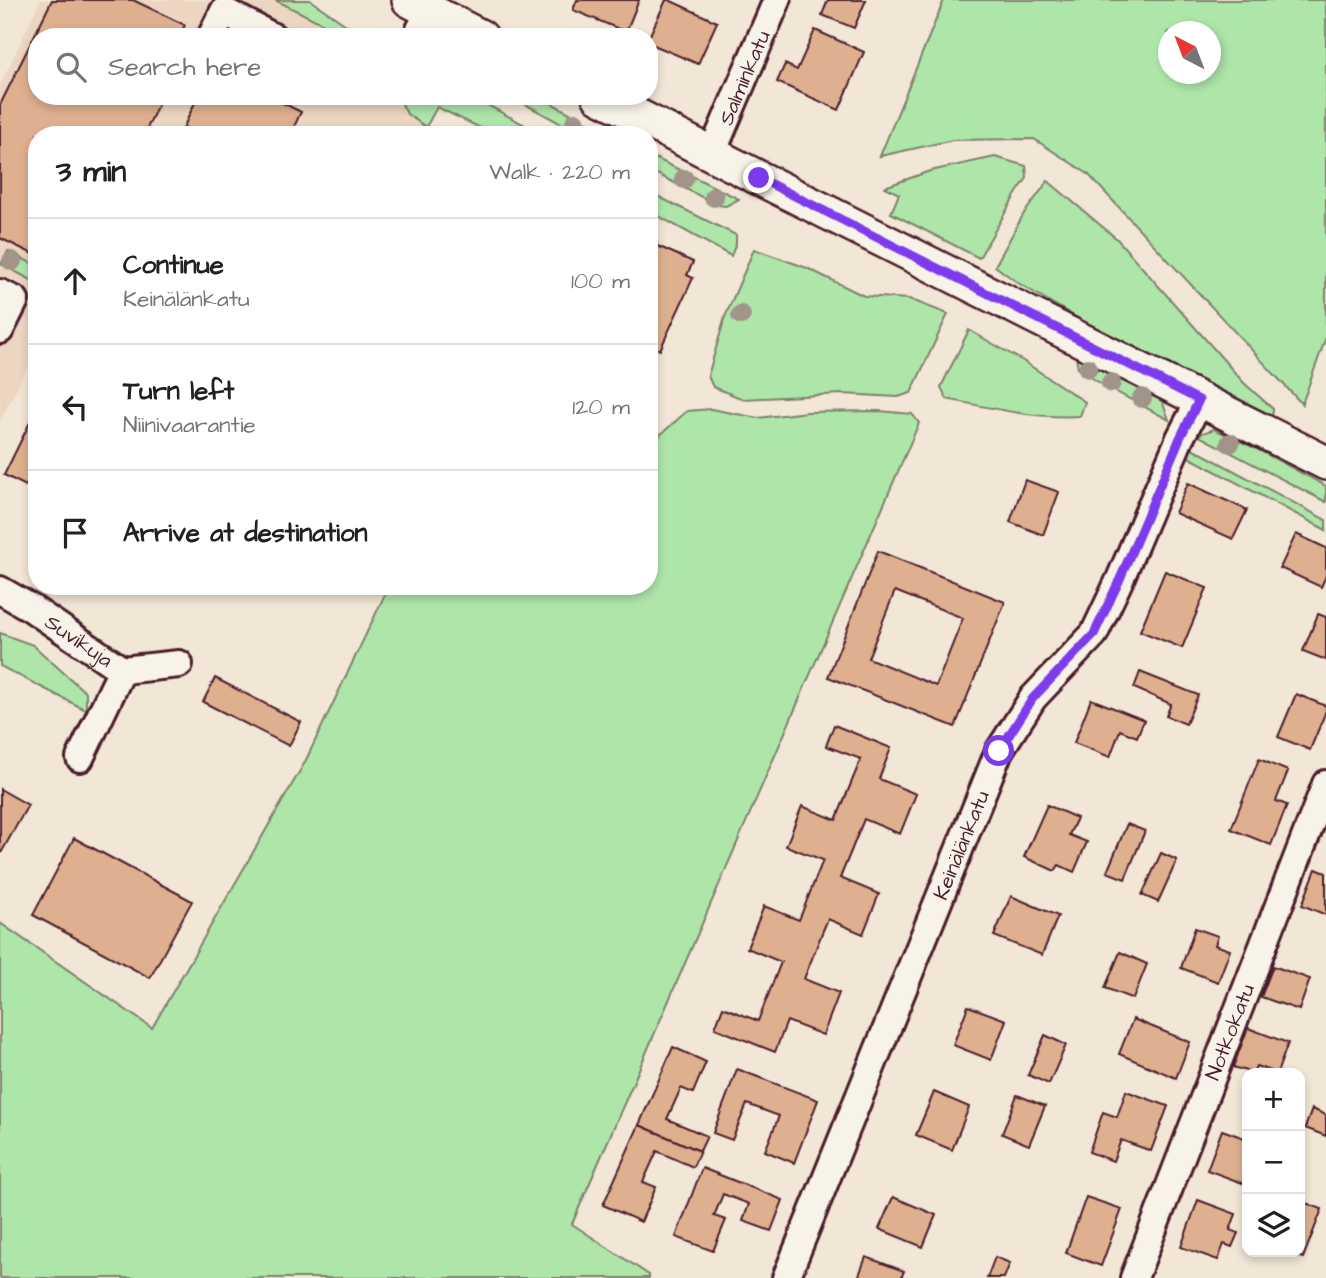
<!DOCTYPE html>
<meta charset="utf-8">
<style>
body{margin:0;font-family:"Architects Daughter",sans-serif;background:#f2f2f2;color:#202124}
.controls{position:absolute;right:21px;bottom:21px;display:grid;overflow:hidden;border-radius:14px;box-shadow:0 4px 10px #0003}
.controls button{width:63px;height:63px;display:grid;place-items:center;padding:0;border:0;border-bottom:2px solid #e0e0e0;background:#fff;color:#202124;font:35px sans-serif}
.compass{position:absolute;left:1158px;top:21px;width:63px;height:63px;border-radius:50%;background:#fff;box-shadow:0 4px 10px #0003;rotate:318deg}
.stop{position:absolute;width:21px;height:21px;margin:-16px;border:5px solid #7c3aed;border-radius:50%;background:#fff}
.stop.end{background:#7c3aed;border-color:#fff;box-shadow:0 2px 7px #0008}
.list{margin:0;padding:0;list-style:none}
h2{display:flex;justify-content:space-between;align-items:center;height:91px;margin:0;padding:0 28px;font-size:30px}
h2 small{font-size:23px;font-weight:400;color:#757577}
.list li{display:grid;grid-template-columns:46px 1fr auto;gap:21px;align-items:center;box-sizing:border-box;height:126px;padding:0 28px;border-top:2px solid #e0e0e0}
.list b{display:block;font-size:26px;white-space:nowrap}
.list p{margin:0;font-size:23px;white-space:nowrap;color:#757577}
.list em{font-size:23px;font-style:normal;color:#757577}
.icon{flex:none;width:38px;height:38px;fill:none;stroke:currentColor;stroke-width:2;stroke-linecap:round;stroke-linejoin:round}
.map{position:relative;flex:none;width:1326px;height:1278px;overflow:hidden}
.search{position:absolute;background:#fff;box-shadow:0 4px 10px #0003;left:28px;top:28px;width:630px;height:77px;display:flex;align-items:center;gap:18px;box-sizing:border-box;padding:0 24px;border-radius:28px;color:#757577;font-size:26px}
.panel{position:absolute;background:#fff;box-shadow:0 4px 10px #0003;left:28px;top:126px;width:630px;height:469px;border-radius:28px}
.map>svg:first-child{display:block}
</style>
<div class="map">
<svg width="1326" height="1278" viewBox="0 0 1326 1278">
<rect width="100%" height="100%" fill="#f2e6d6"/>
<filter id="ink" filterUnits="userSpaceOnUse"><feTurbulence type="fractalNoise" baseFrequency=".0143" numOctaves="2"/><feDisplacementMap in="SourceGraphic" scale="14" xChannelSelector="R" yChannelSelector="G"/><feConvolveMatrix kernelMatrix="1 2 1 2 8 2 1 2 1" color-interpolation-filters="sRGB"/></filter>
<g filter="url(#ink)">
<polygon fill="#ecd6c1" points="40,0 275,0 341,32 339,37 37,37 37,96 417,96 437,106 422,135 37,135 37,349 0,421 0,86"/>
<g fill="#aee6aa" stroke="#7c826a" stroke-width="2" fill-rule="evenodd">
<polygon points="275,0 310,0 349,27 350,34 348,37 339,37 340,32"/>
<path d="M 944,0 L 1326,0 L 1326,337 L 1302,404 L 1088,174 L 1034,139 L 953,140 L 880,156 ZM 1168,32 L 1210,32 L 1210,74 L 1168,74 Z"/>
<polygon points="406,96 471,96 543,135 495,135 437,107 426,127 407,114 402,104"/>
<polygon points="510,96 538,96 611,135 582,135"/>
<polygon points="649,155 739,199 726,206 717,205 649,170"/>
<polygon points="995,157 1026,166 1027,178 1016,194 979,258 891,213 899,194 885,187 930,171"/>
<polygon points="1048,181 1117,239 1244,383 1273,409 1272,419 1103,333 1018,283 995,266 1023,215"/>
<polygon points="649,192 736,235 736,243 731,256 649,211"/>
<polygon points="754,249 807,268 864,296 909,299 948,314 911,393 898,397 842,394 743,399 713,387 708,376 725,317"/>
<polygon points="8,251 37,266 37,283 1,264"/>
<path d="M 969,330 L 1023,361 L 1085,402 L 1080,416 C 1035,419 991,408 947,399 L 941,387 Z"/>
<polygon points="1076,356 1126,379 1162,401 1169,420 1103,385 1078,369"/>
<polygon points="711,409 758,418 807,412 879,411 912,414 919,423 572,1224 649,1275 649,1278 0,1278 0,923 152,1028 305,762 389,586 649,586 649,445 687,411"/>
<polygon points="1214,429 1255,448 1326,486 1326,502 1197,435"/>
<polygon points="1188,446 1326,520 1326,530 1183,454"/>
<polygon points="0,633 33,645 86,693 86,710 0,666"/>
</g>
<g fill="#dfb090" stroke="#4a1f2b" stroke-width="2" fill-rule="evenodd">
<polygon points="52,0 133,0 185,25 179,37 37,37 37,96 162,96 144,135 37,135 37,256 0,238 0,105"/>
<polygon points="577,0 639,0 626,32 573,10"/>
<polygon points="666,0 669,0 717,22 698,64 649,43 649,37"/>
<polygon points="828,0 866,0 854,28 822,15"/>
<polygon points="815,30 864,52 839,110 777,82 785,64 797,70"/>
<polygon points="198,96 269,96 301,112 290,135 180,135"/>
<polygon points="649,242 693,262 687,275 693,278 660,350 654,347 649,356"/>
<polygon points="37,408 37,485 34,490 4,475"/>
<polygon points="1025,480 1059,492 1043,535 1010,522"/>
<polygon points="1188,483 1247,510 1233,539 1175,513"/>
<polygon points="1296,534 1326,548 1326,576 1321,587 1280,568"/>
<path d="M 878,551 L 1005,602 L 955,727 L 828,677 ZM 895,591 L 963,618 L 936,686 L 868,658 Z"/>
<polygon points="1165,571 1207,588 1182,648 1140,631"/>
<polygon points="1318,614 1326,617 1326,660 1303,651"/>
<polygon points="1140,672 1198,695 1186,724 1166,716 1171,704 1134,688"/>
<polygon points="215,678 301,722 289,746 203,702"/>
<polygon points="1296,694 1326,706 1326,711 1310,750 1278,737"/>
<polygon points="1091,699 1144,720 1137,737 1120,730 1110,757 1074,743"/>
<polygon points="834,725 891,748 879,779 916,794 900,834 864,819 840,878 879,894 863,934 828,919 824,928 804,979 839,993 823,1035 787,1021 775,1052 715,1028 723,1007 758,1021 781,962 747,948 764,906 799,920 823,860 786,846 802,806 836,820 861,759 826,746"/>
<polygon points="1259,759 1288,771 1276,801 1287,805 1271,845 1231,829"/>
<polygon points="0,789 28,805 0,855"/>
<polygon points="1047,805 1077,818 1069,835 1087,842 1074,872 1059,865 1055,871 1024,857"/>
<polygon points="1127,824 1145,831 1125,879 1107,872"/>
<polygon points="74,838 192,901 150,978 33,915"/>
<polygon points="1161,853 1177,860 1158,902 1142,895"/>
<polygon points="1316,869 1326,873 1326,915 1302,905"/>
<polygon points="1011,896 1058,916 1042,955 994,936"/>
<polygon points="1195,928 1218,936 1215,945 1230,950 1218,982 1181,968"/>
<polygon points="1120,952 1147,964 1133,999 1105,988"/>
<polygon points="1273,966 1310,979 1299,1010 1261,997"/>
<polygon points="968,1006 1006,1020 991,1060 953,1045"/>
<polygon points="1133,1019 1190,1042 1176,1078 1119,1054"/>
<polygon points="1248,1028 1288,1043 1277,1073 1256,1066 1253,1073 1233,1067"/>
<polygon points="1045,1035 1066,1045 1049,1084 1028,1075"/>
<polygon points="673,1047 706,1062 693,1093 681,1088 667,1119 707,1136 700,1151 639,1125"/>
<polygon points="737,1069 818,1100 794,1163 765,1151 779,1116 747,1104 732,1140 713,1133"/>
<polygon points="1126,1091 1168,1106 1151,1151 1121,1140 1113,1161 1089,1152 1103,1112 1117,1117"/>
<polygon points="934,1092 969,1107 952,1150 916,1135"/>
<polygon points="1017,1095 1045,1106 1029,1145 1002,1134"/>
<polygon points="1312,1109 1326,1115 1326,1136 1305,1128"/>
<polygon points="639,1125 700,1151 693,1167 657,1151 643,1182 656,1187 641,1222 603,1205"/>
<polygon points="1222,1130 1247,1139 1247,1177 1245,1184 1207,1170"/>
<polygon points="702,1168 783,1200 771,1231 743,1221 749,1204 723,1194 714,1216 726,1220 713,1251 676,1237"/>
<polygon points="893,1197 936,1215 923,1247 879,1229"/>
<polygon points="1086,1197 1122,1209 1101,1266 1066,1253"/>
<polygon points="1198,1200 1236,1214 1230,1230 1238,1233 1232,1247 1224,1244 1218,1260 1181,1247"/>
<polygon points="1303,1202 1322,1209 1303,1258 1286,1252 1300,1252 1300,1209"/>
<polygon points="866,1257 904,1271 901,1278 858,1278"/>
<polygon points="995,1257 1010,1263 1004,1278 987,1278"/>
</g>
<g fill="none" stroke-linecap="round" stroke-linejoin="round">
<defs>
<g id="minor">
<polyline points="211,37 224,11 273,37"/>
<polyline points="416,37 430,11"/>
<path id="s1" d="M 712,153 L 777,0"/>
<polyline points="0,293 15,300 0,330"/>
<path id="s2" d="M 0,590 L 31,608 L 122,670"/>
<polyline points="122,670 179,664"/>
<polyline points="80,758 122,670"/>
<path id="s3" d="M 786,1278 L 999,751 L 1033,698 L 1094,634 L 1120,579 L 1180,438 L 1200,400"/>
<path id="s4" d="M 1134,1278 L 1326,784"/>
</g>
<g id="major">
<polyline points="409,0 481,37"/>
<polyline points="599,96 759,178 1326,463"/>
</g>
</defs>
<use href="#minor" stroke="#4a1f2b" stroke-width="32"/>
<use href="#major" stroke="#4a1f2b" stroke-width="38"/>
<use href="#minor" stroke="#f7f3e8" stroke-width="26"/>
<use href="#major" stroke="#f7f3e8" stroke-width="33"/>
</g>
<g fill="#a3948a">
<circle cx="575" cy="122" r="10"/>
<circle cx="684" cy="179" r="10"/>
<circle cx="714" cy="197" r="10"/>
<circle cx="12" cy="261" r="10"/>
<circle cx="741" cy="315" r="10"/>
<circle cx="1088" cy="368" r="10"/>
<circle cx="1111" cy="383" r="10"/>
<circle cx="1142" cy="398" r="10"/>
<circle cx="1230" cy="443" r="10"/>
</g>
</g>
<g fill="none" stroke-linecap="round" stroke-linejoin="round" filter="url(#ink)">
<polyline stroke="#7c3aed" stroke-width="9" points="759,178 1199,400 1180,438 1120,579 1094,634 1033,698 999,751"/>
</g>
<g text-anchor="middle" dominant-baseline="central" stroke-width="6" stroke-linejoin="round" paint-order="stroke">
<g font-size="21" fill="#4a1f2b" stroke="#f7f3e8">
<text stroke="none"><textPath href="#s1" startOffset="82">Salminkatu</textPath></text>
<text stroke="none"><textPath href="#s2" startOffset="94">Suvikuja</textPath></text>
<text stroke="none"><textPath href="#s3" startOffset="467">Keinälänkatu</textPath></text>
<text stroke="none"><textPath href="#s4" startOffset="264">Notkokatu</textPath></text>
</g>
</g>
</svg>
<div class="controls">
<button>+</button>
<button>−</button>
<button><svg class="icon" aria-label="layers" viewBox="0 0 24 24"><path d="M12 4l9 5-9 5-9-5zM3 14l9 5 9-5"/></svg></button>
</div>
<svg class="compass" viewBox="-18 -18 36 36"><path d="M0-13l5 13h-10z" fill="#e53935"/><path d="M0 13l5-13h-10z" fill="#757577"/></svg>
<div class="stop" style="left:999px;top:751px"></div>
<div class="stop end" style="left:759px;top:178px"></div>
<div class="search"><svg class="icon" aria-label="search" viewBox="0 0 24 24"><circle cx="10" cy="10" r="6"/><path d="M15 15l6 6"/></svg>Search here</div>
<section class="panel">
<h2>3 min<small>Walk · 220 m</small></h2>
<ul class="list">
<li><svg class="icon" aria-label="ahead" viewBox="0 0 24 24"><path d="M12 20V5M6 11l6-6 6 6"/></svg><div><b>Continue</b><p>Keinälänkatu</p></div><em>100 m</em></li>
<li><svg class="icon" aria-label="left" viewBox="0 0 24 24"><path d="M17 20v-9H6M10 6l-5 5 5 5"/></svg><div><b>Turn left</b><p>Niinivaarantie</p></div><em>120 m</em></li>
<li><svg class="icon" aria-label="arrive" viewBox="0 0 24 24"><path d="M6 21V4h12l-3 4 3 4H6"/></svg><div><b>Arrive at destination</b></div></li>
</ul>
</section>
</div>
